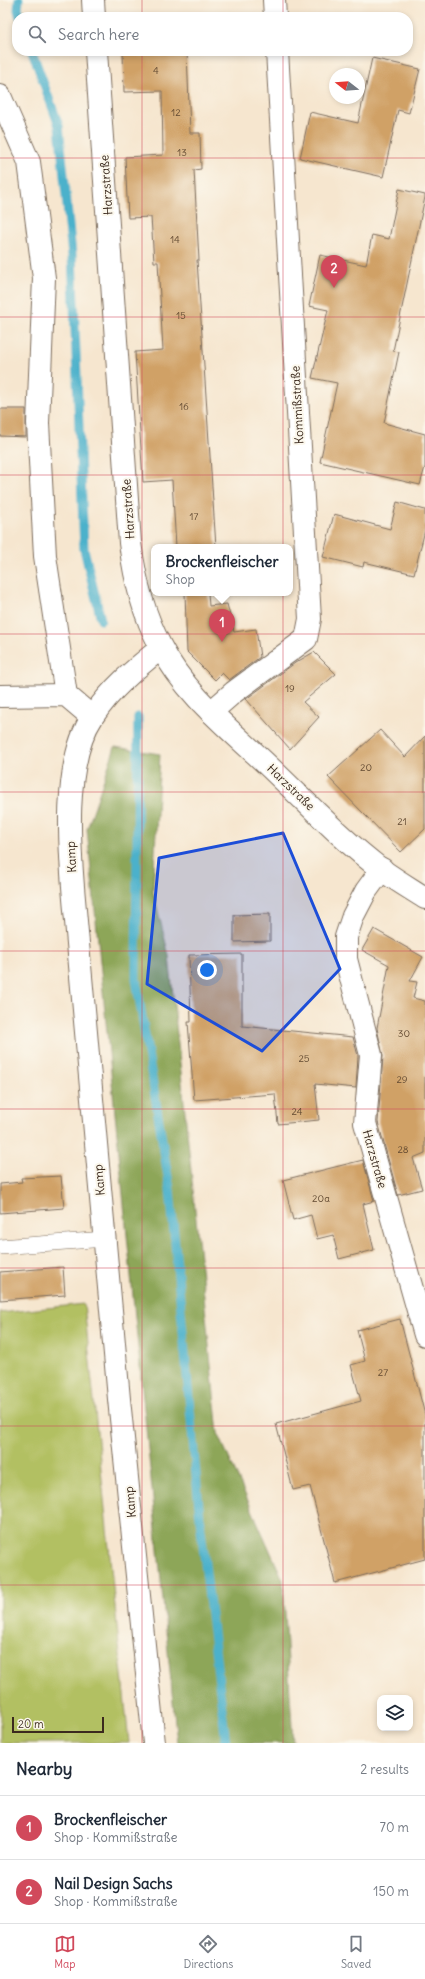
<!DOCTYPE html>
<meta charset="utf-8">
<style>
body{margin:0;font-family:Delius,sans-serif;background:#f2f2f3;color:#1f2937}
.controls{position:absolute;right:12px;bottom:12px;display:grid;overflow:hidden;border-radius:8px;box-shadow:0 2px 6px #0003}
.controls button{width:36px;height:36px;display:grid;place-items:center;padding:0;border:0;border-bottom:1px solid #e0e1e3;background:#fff;color:#1f2937;font:20px sans-serif}
.compass{position:absolute;left:329px;top:68px;width:36px;height:36px;border-radius:50%;background:#fff;box-shadow:0 2px 6px #0003;rotate:287deg}
.scale{position:absolute;left:12px;bottom:10px;width:92px;box-sizing:border-box;padding-left:4px;border:2px solid #3b2a1e;border-top:0;font-size:11px;line-height:14px;white-space:nowrap;color:#3b2a1e;-webkit-text-stroke:3px #fbf7ec;paint-order:stroke}
.you{position:absolute;left:207px;top:970px;width:14px;height:14px;margin:-10px;border:3px solid #fff;border-radius:50%;background:#1a73e8;box-shadow:0 0 0 6px #1a73e833}
.badge{display:grid;place-items:center;width:26px;height:26px;border-radius:50%;background:#d1495b;color:#fff;font-size:13px;font-weight:700}
.pin{position:absolute;translate:-50% -33px;filter:drop-shadow(0 1px 2px #0008)}
.pin::after{content:'';position:absolute;top:21px;width:14px;height:12px;background:inherit;clip-path:polygon(0 0,100% 0,50% 100%)}
.popup{position:absolute;left:151px;top:544px;width:142px;height:52px;box-sizing:border-box;display:grid;place-content:center;border-radius:8px;background:#fff;filter:drop-shadow(0 1px 3px #0005);font-size:13px;white-space:nowrap;color:#747a83}
.popup b{font-size:15px;color:#1f2937}
.popup::after{content:'';position:absolute;left:50%;top:100%;margin-left:-8px;border:8px solid transparent;border-top-color:#fff}
.list{margin:0;padding:0;list-style:none}
h2{display:flex;justify-content:space-between;align-items:center;height:52px;margin:0;padding:0 16px;font-size:17px}
h2 small{font-size:13px;font-weight:400;color:#747a83}
.list li{display:grid;grid-template-columns:26px 1fr auto;gap:12px;align-items:center;box-sizing:border-box;height:64px;padding:0 16px;border-top:1px solid #e0e1e3}
.list b{display:block;font-size:15px;white-space:nowrap}
.list p{margin:0;font-size:13px;white-space:nowrap;color:#747a83}
.list em{font-size:13px;font-style:normal;color:#747a83}
.icon{flex:none;width:22px;height:22px;fill:none;stroke:currentColor;stroke-width:2;stroke-linecap:round;stroke-linejoin:round}
.map{position:relative;flex:none;width:425px;height:1743px;overflow:hidden}
.search{position:absolute;background:#fff;box-shadow:0 2px 6px #0003;left:12px;right:12px;top:12px;height:44px;display:flex;align-items:center;gap:10px;box-sizing:border-box;padding:0 14px;border-radius:16px;color:#747a83;font-size:15px}
.sheet{height:180px;background:#fff}
nav{display:flex;justify-content:space-around;align-items:center;box-sizing:border-box;height:56px;border-top:1px solid #e0e1e3;background:#fff;font-size:11px;color:#747a83}
nav a{display:grid;justify-items:center;gap:2px}
nav .on{color:#d1495b}
.map>svg:first-child{display:block}
</style>
<div class="map">
<svg width="425" height="1743" viewBox="0 0 425 1743">
<rect width="100%" height="100%" fill="#fbf7ec"/>
<filter id="ink" filterUnits="userSpaceOnUse"><feTurbulence type="fractalNoise" baseFrequency=".025" numOctaves="2"/><feDisplacementMap in="SourceGraphic" scale="8" xChannelSelector="R" yChannelSelector="G"/><feConvolveMatrix kernelMatrix="1 2 1 2 8 2 1 2 1" color-interpolation-filters="sRGB"/></filter>
<filter id="wash" filterUnits="userSpaceOnUse"><feTurbulence type="fractalNoise" baseFrequency=".012" numOctaves="4" result="noise"/><feDisplacementMap in="SourceGraphic" scale="16" xChannelSelector="R" yChannelSelector="G"/><feGaussianBlur stdDeviation="0.9" result="paint"/><feColorMatrix in="noise" values="0 0 0 0 0 0 0 0 0 0 0 0 0 0 0 0 0 1.4 0 .05"/><feComposite in="paint" operator="in"/></filter>
<g filter="url(#wash)">
<rect width="100%" height="100%" fill="#f6e6cf"/>
<polygon fill="#b2c062" stroke="#767540" points="84,1304 129,1743 0,1743 0,1313"/>
<polygon fill="#8da658" stroke="#64683b" points="115,747 160,754 153,891 169,956 218,1433 283,1580 293,1743 177,1743 87,829"/>
<g fill="none" stroke-linecap="round" stroke-linejoin="round">
<g stroke="#4cb1cb" stroke-width="9">
<polyline points="19,0 18,10 20,17"/>
<polyline points="32,51 59,126 72,255 84,549 101,620"/>
<polyline points="138,717 136,979 170,1189 201,1529 226,1743"/>
</g>
</g>
<g id="blocks">
<g fill="#d0a166">
<polygon points="123,51 187,51 190,133 200,133 201,169 194,170 199,260 197,260 216,547 176,547 172,480 143,482 135,352 163,350 158,262 154,262 151,217 128,218 125,157 163,155 162,91 124,92"/>
<polygon points="372,58 420,69 409,113 398,110 383,177 300,158 310,112 358,123"/>
<polygon points="399,189 425,195 425,197 393,351 399,352 384,423 425,434 425,467 420,485 320,462 337,383 312,378 328,310 309,306 320,255 366,265 372,235 389,239"/>
<polygon points="0,409 26,409 26,437 0,436"/>
<polygon points="397,502 425,510 425,530 414,574 364,562 363,567 323,557 334,514 390,529"/>
<polygon points="185,593 208,593 209,606 227,604 234,632 256,629 260,657 229,680 222,673 215,680 187,652"/>
<polygon points="314,652 336,674 303,702 319,717 290,749 246,699 295,663"/>
<polygon points="380,730 405,757 425,736 425,829 401,852 328,777"/>
<polygon points="270,914 270,941 234,942 234,915"/>
<polygon points="374,929 423,957 410,981 417,982 413,998 425,1001 425,1153 413,1158 422,1189 398,1195 378,1122 383,1056 377,1028 389,965 362,950"/>
<polygon points="242,954 242,1026 353,1037 358,1056 356,1088 315,1084 319,1120 278,1124 275,1094 194,1100 188,1022 191,1022 189,955"/>
<polygon points="363,1160 374,1201 363,1204 374,1250 339,1259 333,1235 317,1239 311,1215 293,1220 283,1180"/>
<polygon points="61,1176 64,1208 0,1213 0,1184 22,1182 21,1178"/>
<polygon points="63,1267 65,1295 0,1300 0,1272"/>
<polygon points="400,1319 425,1415 425,1559 335,1583 310,1486 293,1490 276,1424 361,1401 351,1365 365,1361 357,1330"/>
</g>
</g>
</g>
<g filter="url(#ink)">
<use href="#blocks" fill-opacity="0" stroke="#7c6c5c" stroke-width="1"/>
<g fill="none" stroke-linecap="round" stroke-linejoin="round">
<defs>
<polyline id="service" points="0,1247 105,1239"/>
<g id="minor">
<polyline points="274,0 275,17"/>
<polyline points="0,96 29,162 44,278 38,423 45,556 66,695"/>
<polyline points="0,696 66,695 92,717"/>
<polyline points="211,712 234,692 306,639 310,619 277,51"/>
<polyline points="382,869 366,891 353,916 346,937 346,959 371,1055 365,1123 425,1335"/>
</g>
<path id="tertiary" d="M 154,1743 L 119,1399 L 75,910 C 70,855 61,764 93,716 C 111,689 136,668 161,648"/>
<g id="secondary">
<polyline points="93,0 94,17"/>
<path d="M 96,51 L 130,543 C 135,580 143,614 161,647 C 184,692 225,725 261,759 C 301,796 338,837 382,870 C 396,880 411,889 425,898"/>
</g>
</defs>
<use href="#service" stroke="#7c6c5c" stroke-width="16"/>
<use href="#minor" stroke="#7c6c5c" stroke-width="24"/>
<use href="#tertiary" stroke="#7c6c5c" stroke-width="24"/>
<use href="#secondary" stroke="#7c6c5c" stroke-width="24"/>
<use href="#service" stroke="#fff" stroke-width="15"/>
<use href="#minor" stroke="#fff" stroke-width="22"/>
<use href="#tertiary" stroke="#fff" stroke-width="22"/>
<use href="#secondary" stroke="#fff" stroke-width="22"/>
</g>
</g>
<path fill="#1d4ed8" fill-opacity="0.2" stroke="#1d4ed8" stroke-width="3" stroke-linejoin="round" d="M 283,833 L 340,969 L 262,1051 L 147,984 L 159,858 Z"/>
<path fill="none" stroke="#d1495b" stroke-width="1" stroke-opacity="0.55" d="M 142,0 L 142,17M 283,0 L 283,17M 142,51 L 142,1743M 283,51 L 283,1743M 0,158 L 425,158M 0,317 L 425,317M 0,475 L 425,475M 0,634 L 425,634M 0,792 L 425,792M 0,951 L 425,951M 0,1109 L 425,1109M 0,1268 L 425,1268M 0,1426 L 425,1426M 0,1585 L 425,1585"/>
<g text-anchor="middle" dominant-baseline="central" stroke-width="4" stroke-linejoin="round" paint-order="stroke">
<g font-size="10" fill="#604830">
<text x="156" y="70">4</text>
<text x="176" y="112">12</text>
<text x="182" y="152">13</text>
<text x="175" y="239">14</text>
<text x="181" y="315">15</text>
<text x="184" y="406">16</text>
<text x="194" y="516">17</text>
<text x="290" y="688">19</text>
<text x="366" y="767">20</text>
<text x="402" y="821">21</text>
<text x="404" y="1033">30</text>
<text x="304" y="1058">25</text>
<text x="402" y="1079">29</text>
<text x="297" y="1111">24</text>
<text x="403" y="1149">28</text>
<text x="321" y="1198">20a</text>
<text x="383" y="1372">27</text>
</g>
<g font-size="12" fill="#3b2a1e" stroke="#fbf7ec">
<text transform="translate(106 185) rotate(-94)">Harzstraße</text>
<text transform="translate(297 405) rotate(-93)">Kommißstraße</text>
<text transform="translate(128 509) rotate(-94)">Harzstraße</text>
<text transform="translate(291 787) rotate(44)">Harzstraße</text>
<text transform="translate(71 857) rotate(-93)">Kamp</text>
<text transform="translate(375 1159) rotate(74)">Harzstraße</text>
<text transform="translate(99 1180) rotate(-95)">Kamp</text>
<text transform="translate(130 1502) rotate(-96)">Kamp</text>
</g>
</g>
</svg>
<div class="controls">
<button><svg class="icon" aria-label="layers" viewBox="0 0 24 24"><path d="M12 4l9 5-9 5-9-5zM3 14l9 5 9-5"/></svg></button>
</div>
<svg class="compass" viewBox="-18 -18 36 36"><path d="M0-13l5 13h-10z" fill="#e53935"/><path d="M0 13l5-13h-10z" fill="#747a83"/></svg>
<div class="scale">20 m</div>
<div class="you"></div>
<div class="pin badge" style="left:222px;top:642px">1</div>
<div class="popup"><b>Brockenfleischer</b>Shop</div>
<div class="pin badge" style="left:334px;top:288px">2</div>
<div class="search"><svg class="icon" aria-label="search" viewBox="0 0 24 24"><circle cx="10" cy="10" r="6"/><path d="M15 15l6 6"/></svg>Search here</div>
</div>
<section class="sheet">
<h2>Nearby<small>2 results</small></h2>
<ul class="list">
<li><span class="badge">1</span><div><b>Brockenfleischer</b><p>Shop · Kommißstraße</p></div><em>70 m</em></li>
<li><span class="badge">2</span><div><b>Nail Design Sachs</b><p>Shop · Kommißstraße</p></div><em>150 m</em></li>
</ul>
</section>
<nav>
<a class="on"><svg class="icon" aria-label="map" viewBox="0 0 24 24"><path d="M3 6l6-2 6 2 6-2v14l-6 2-6-2-6 2zM9 4v14M15 6v14"/></svg>Map</a>
<a><svg class="icon" aria-label="directions" viewBox="0 0 24 24"><path d="M12 3l9 9-9 9-9-9zM9 14v-3h6M13 9l2 2-2 2"/></svg>Directions</a>
<a><svg class="icon" aria-label="saved" viewBox="0 0 24 24"><path d="M7 4h10v16l-5-4-5 4z"/></svg>Saved</a>
</nav>
